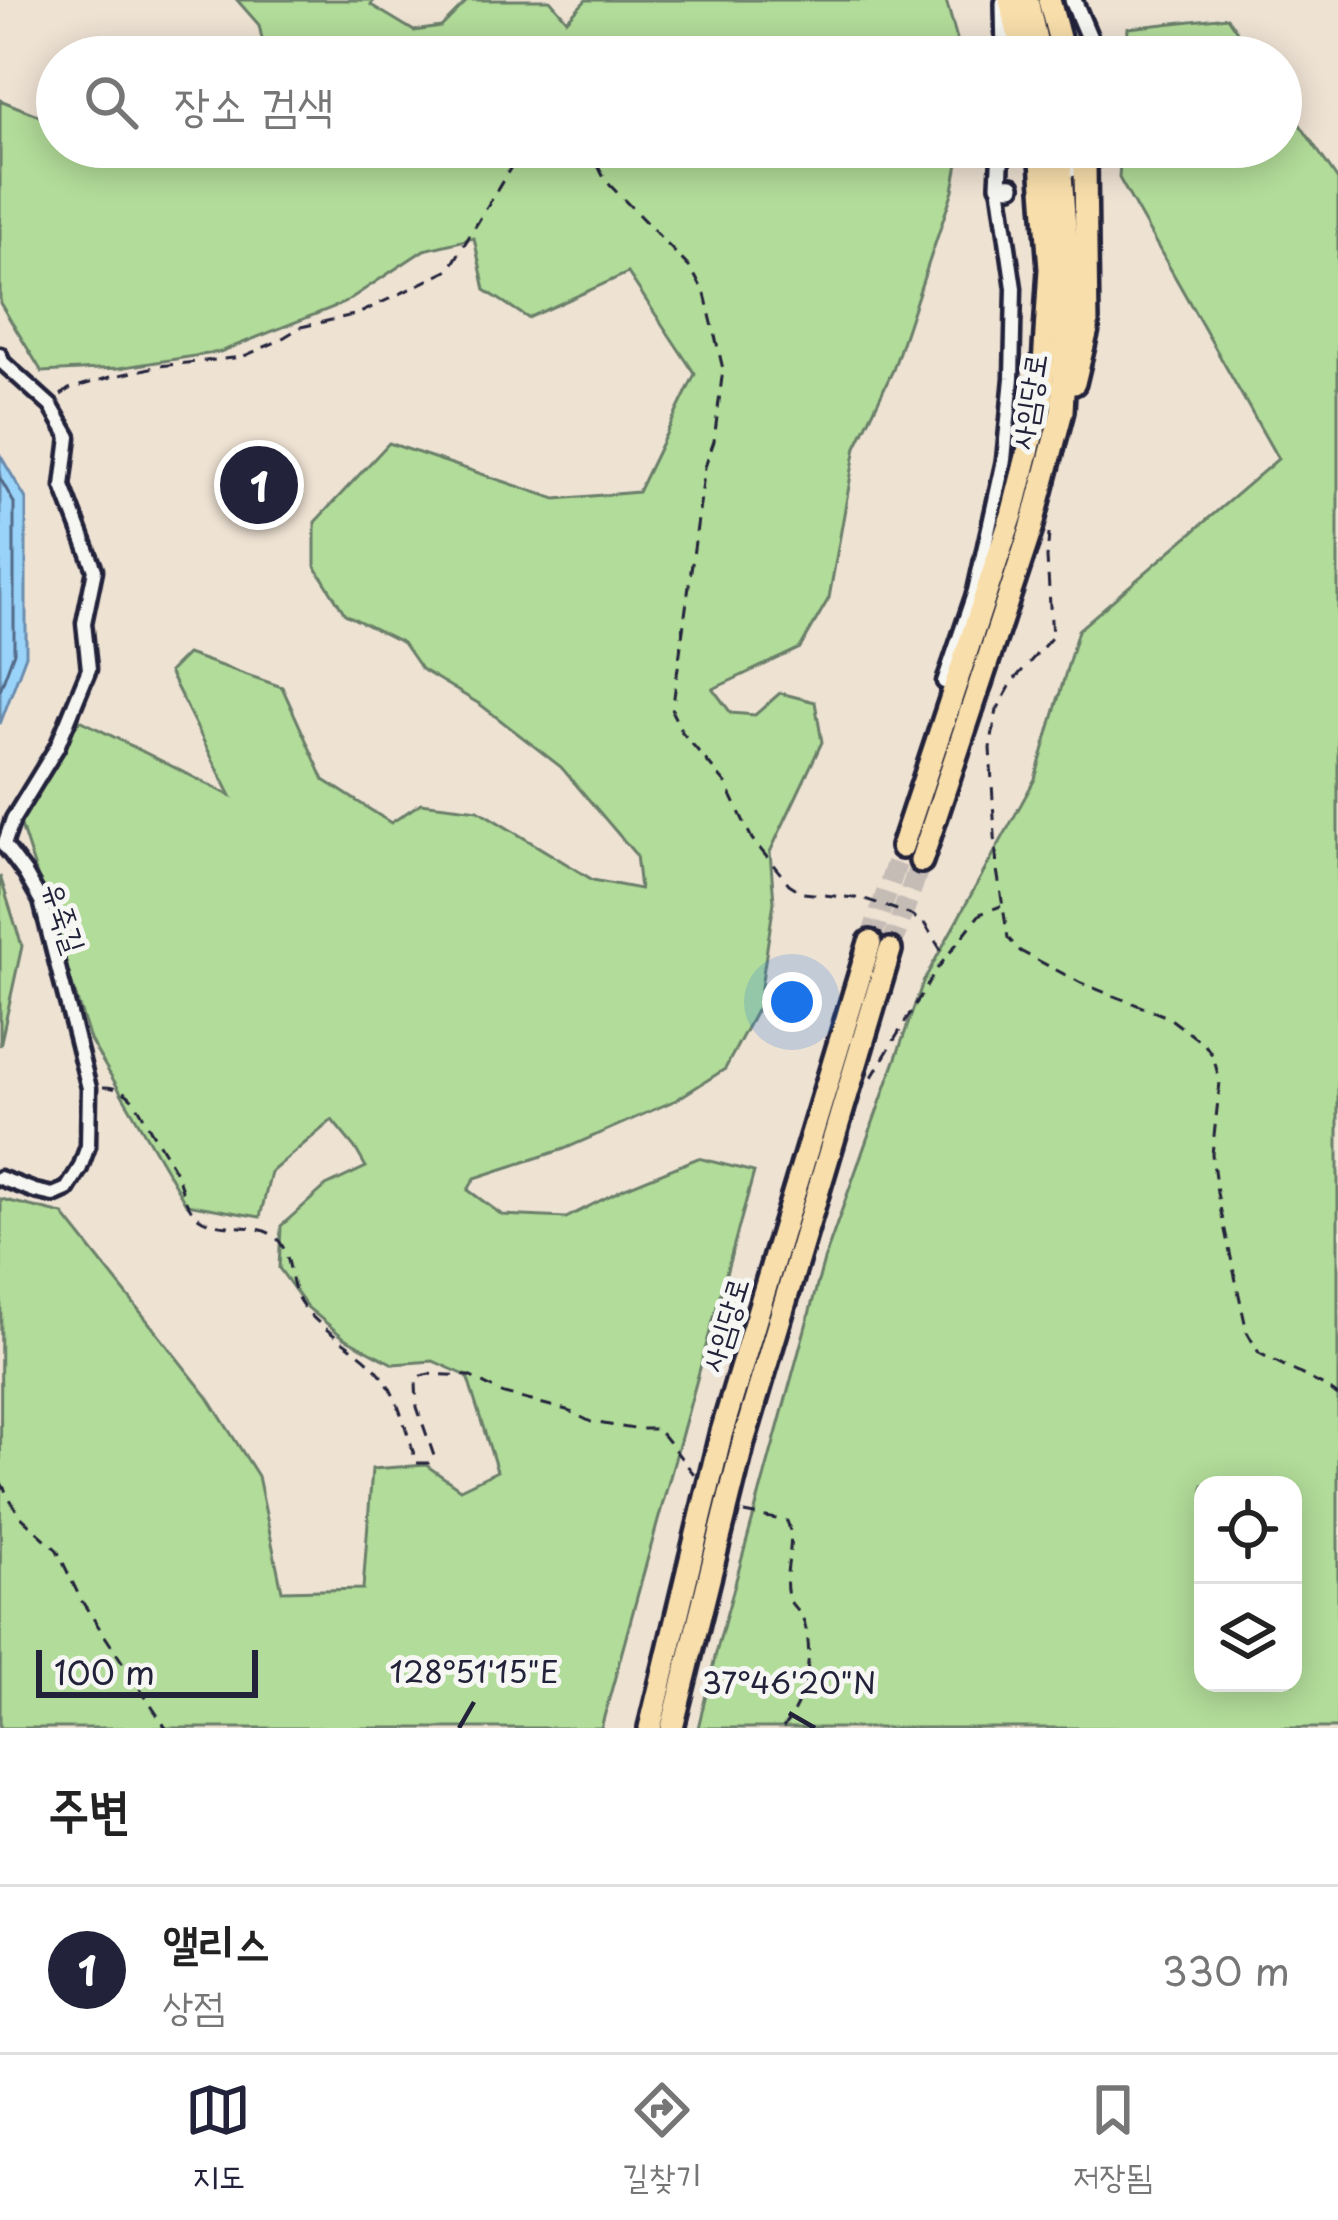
<!DOCTYPE html>
<html lang="ko">
<meta charset="utf-8">
<style>
body{margin:0;font-family:"Playpen Sans","Poor Story",sans-serif;background:#f6f6f6;color:#222}
.controls{position:absolute;right:36px;bottom:36px;display:grid;overflow:hidden;border-radius:24px;box-shadow:0 6px 30px #0003}
.controls button{width:108px;height:108px;display:grid;place-items:center;padding:0;border:0;border-bottom:3px solid #e0e0e0;background:#fff;color:#222;font:60px sans-serif}
.scale{position:absolute;left:36px;bottom:30px;width:222px;box-sizing:border-box;padding-left:12px;border:6px solid #22223b;border-top:0;font-size:33px;line-height:42px;white-space:nowrap;color:#22223b;-webkit-text-stroke:9px #f6f6f2;paint-order:stroke}
.you{position:absolute;left:792px;top:1002px;width:42px;height:42px;margin:-30px;border:9px solid #fff;border-radius:50%;background:#1a73e8;box-shadow:0 0 0 18px #1a73e833}
.badge{display:grid;place-items:center;width:78px;height:78px;border-radius:50%;background:#22223b;color:#fff;font-size:39px;font-weight:700}
.pin{position:absolute;translate:-50% -50%;border:6px solid #fff;box-shadow:0 3px 12px #0006}
.list{margin:0;padding:0;list-style:none}
h2{display:flex;justify-content:space-between;align-items:center;height:156px;margin:0;padding:0 48px;font-size:51px}
h2 small{font-size:39px;font-weight:400;color:#767676}
.list li{display:grid;grid-template-columns:78px 1fr auto;gap:36px;align-items:center;box-sizing:border-box;height:168px;padding:0 48px;border-top:3px solid #e0e0e0}
.list b{display:block;font-size:45px;white-space:nowrap}
.list p{margin:0;font-size:39px;white-space:nowrap;color:#767676}
.list em{font-size:39px;font-style:normal;color:#767676}
.icon{flex:none;width:66px;height:66px;fill:none;stroke:currentColor;stroke-width:2;stroke-linecap:round;stroke-linejoin:round}
.map{position:relative;flex:none;width:1338px;height:1728px;overflow:hidden}
.search{position:absolute;background:#fff;box-shadow:0 6px 30px #0003;left:36px;right:36px;top:36px;height:132px;display:flex;align-items:center;gap:30px;box-sizing:border-box;padding:0 42px;border-radius:66px;color:#767676;font-size:45px}
.sheet{height:324px;background:#fff}
nav{display:flex;justify-content:space-around;align-items:center;box-sizing:border-box;height:168px;border-top:3px solid #e0e0e0;background:#fff;font-size:33px;color:#767676}
nav a{display:grid;justify-items:center;gap:6px}
nav .on{color:#22223b}
.map>svg:first-child{display:block}
</style>
<div class="map">
<svg width="1338" height="1728" viewBox="0 0 1338 1728">
<rect width="100%" height="100%" fill="#eee2d3"/>
<filter id="ink" filterUnits="userSpaceOnUse"><feTurbulence type="fractalNoise" baseFrequency=".00833" numOctaves="2"/><feDisplacementMap in="SourceGraphic" scale="24" xChannelSelector="R" yChannelSelector="G"/><feConvolveMatrix kernelMatrix="1 2 1 2 8 2 1 2 1" color-interpolation-filters="sRGB"/></filter>
<g filter="url(#ink)">
<g fill="#b2dc99" stroke="#6a7f6a" stroke-width="3" fill-rule="evenodd">
<polygon points="237,0 373,0 371,5 414,31 441,27 468,0 550,0 567,20 586,0 946,0 962,57 266,57 259,25"/>
<polygon points="1227,17 1254,57 1126,57 1128,28"/>
<path d="M 1281,97 L 1338,180 L 1338,1728 L 698,1728 L 717,1649 L 824,1260 L 923,982 L 1035,779 L 1078,630 L 1278,459 L 1119,178 L 1121,147 L 1281,147 ZM 1293,1485 L 1293,1683 L 1203,1683 L 1203,1485 Z"/>
<polygon points="0,100 57,123 57,147 134,149 135,147 961,147 953,190 893,370 856,447 829,598 800,648 713,689 731,713 755,715 780,693 815,702 822,742 770,852 774,902 758,1007 725,1069 676,1100 564,1149 475,1178 468,1190 502,1215 566,1218 625,1188 698,1158 754,1172 601,1728 0,1728 1,1199 63,1214 207,1396 258,1476 282,1591 363,1589 372,1469 426,1465 460,1489 497,1471 467,1376 433,1361 393,1364 343,1337 307,1307 279,1268 281,1226 326,1186 366,1167 355,1148 332,1120 271,1172 260,1217 186,1204 90,1040 17,813 80,720 231,796 169,672 187,654 282,687 324,780 391,823 421,803 478,810 593,880 640,889 636,855 561,767 481,705 421,669 403,643 345,614 315,566 315,522 389,443 556,499 638,492 695,374 628,273 528,318 485,290 474,238 424,250 344,303 220,352 119,368 42,372 0,303"/>
<polygon points="0,876 22,946 0,1046"/>
</g>
<polygon fill="#99d3f9" stroke="#698cad" stroke-width="3" points="0,455 26,499 26,655 0,724"/>
<g fill="none" stroke-linecap="round" stroke-linejoin="round">
<polyline stroke="#526987" stroke-width="3" points="0,478 14,503 14,652 0,690"/>
<g stroke="#c5bcb5" stroke-width="21" stroke-dasharray="21 10" stroke-linecap="butt">
<polyline points="870,942 902,847"/>
<polyline points="890,950 921,861"/>
</g>
<defs>
<g id="minor">
<polyline points="0,355 2,362 51,406 69,437 63,486 95,570 84,623 89,669 57,747 13,819 4,845 25,873 41,901 89,1088 88,1146 80,1168 67,1189 53,1195 35,1191 0,1178"/>
<polyline points="955,685 944,682 975,591 1004,460 1012,378 1014,288 999,185"/>
</g>
<g id="tertiary">
<polyline points="1073,0 1097,57"/>
<polyline points="1004,3 1005,57"/>
<polyline points="1001,147 999,185 1012,186"/>
<polyline points="1071,169 1097,157 1102,147"/>
</g>
<g id="trunk">
<polyline points="1010,0 1024,57"/>
<polyline points="1027,0 1040,57"/>
<polyline points="1049,0 1064,57"/>
<polyline points="1074,383 1087,329 1085,164 1082,147"/>
<polyline points="902,847 1012,515 1042,397 1050,269 1041,147"/>
<polyline points="921,861 1031,529 1062,411 1069,282 1059,147"/>
<polyline points="650,1728 721,1435 870,942"/>
<polyline points="672,1728 743,1442 890,950"/>
</g>
</defs>
<use href="#minor" stroke="#22223b" stroke-width="21"/>
<use href="#tertiary" stroke="#22223b" stroke-width="24"/>
<use href="#trunk" stroke="#22223b" stroke-width="30"/>
<g stroke="#22223b" stroke-width="3" stroke-dasharray="12 9" stroke-linecap="butt">
<polyline points="589,147 605,180 691,269 705,294 723,369 714,441 705,467 672,712 682,732 726,784 752,839 789,884 803,893 865,899 909,914 924,923 946,958"/>
<polyline points="61,395 69,389 107,378 159,366 242,357 276,342 301,327 358,314 449,270 523,147"/>
<polyline points="1049,534 1047,558 1052,637 1013,681 997,710 990,748 997,870 1008,938 1020,951 1081,983 1168,1017 1205,1045 1213,1056 1220,1082 1212,1154 1217,1193 1247,1332 1259,1353 1326,1387 1338,1396"/>
<polyline points="872,1077 937,969 980,914 1001,906"/>
<path d="M 103,1087 C 134,1087 139,1111 153,1134 C 161,1147 169,1160 176,1173 C 181,1184 183,1198 190,1208 C 208,1237 250,1218 274,1236 C 293,1250 288,1284 301,1303 C 320,1331 355,1346 377,1370 C 399,1394 406,1433 417,1463 L 429,1463 L 434,1456 L 417,1407 L 416,1383 L 422,1376 L 429,1374 L 469,1376 L 504,1394 L 567,1410 L 591,1422 L 634,1429 L 658,1429 L 694,1474"/>
<polyline points="0,1481 19,1515 57,1550 81,1600 166,1728"/>
<path d="M 744,1513 L 787,1521 C 797,1543 782,1572 788,1596 C 790,1606 800,1610 803,1619 C 816,1655 805,1699 783,1728"/>
</g>
<use href="#minor" stroke="#f6f6f2" stroke-width="12"/>
<use href="#tertiary" stroke="#f6f6f2" stroke-width="15"/>
<use href="#trunk" stroke="#f8deab" stroke-width="21"/>
</g>
</g>
<path fill="none" stroke="#22223b" stroke-width="4.5" d="M 789,1713 L 815,1728M 459,1728 L 474,1702"/>
<g text-anchor="middle" dominant-baseline="central" stroke-width="10" stroke-linejoin="round" paint-order="stroke">
<g font-size="30" fill="#22223b" stroke="#f6f6f2">
<text transform="translate(1027 401) rotate(-81)">사임당로</text>
<text transform="translate(66 917) rotate(71)">유죽길</text>
<text transform="translate(723 1324) rotate(-73)">사임당로</text>
</g>
</g>
<g font-size="30" text-anchor="middle" fill="#22223b" stroke="#f6f6f2" stroke-width="10" stroke-linejoin="round" paint-order="stroke">
<text x="474" y="1683">128°51'15"E</text>
<text x="789" y="1694">37°46'20"N</text>
</g>
</svg>
<div class="controls">
<button><svg class="icon" aria-label="locate" viewBox="0 0 24 24"><circle cx="12" cy="12" r="6"/><path d="M12 2v4M12 18v4M2 12h4M18 12h4"/></svg></button>
<button><svg class="icon" aria-label="layers" viewBox="0 0 24 24"><path d="M12 4l9 5-9 5-9-5zM3 14l9 5 9-5"/></svg></button>
</div>
<div class="scale">100 m</div>
<div class="you"></div>
<div class="pin badge" style="left:259px;top:485px">1</div>
<div class="search"><svg class="icon" aria-label="search" viewBox="0 0 24 24"><circle cx="10" cy="10" r="6"/><path d="M15 15l6 6"/></svg>장소 검색</div>
</div>
<section class="sheet">
<h2>주변<small></small></h2>
<ul class="list">
<li><span class="badge">1</span><div><b>앨리스</b><p>상점</p></div><em>330 m</em></li>
</ul>
</section>
<nav>
<a class="on"><svg class="icon" aria-label="map" viewBox="0 0 24 24"><path d="M3 6l6-2 6 2 6-2v14l-6 2-6-2-6 2zM9 4v14M15 6v14"/></svg>지도</a>
<a><svg class="icon" aria-label="directions" viewBox="0 0 24 24"><path d="M12 3l9 9-9 9-9-9zM9 14v-3h6M13 9l2 2-2 2"/></svg>길찾기</a>
<a><svg class="icon" aria-label="saved" viewBox="0 0 24 24"><path d="M7 4h10v16l-5-4-5 4z"/></svg>저장됨</a>
</nav>
